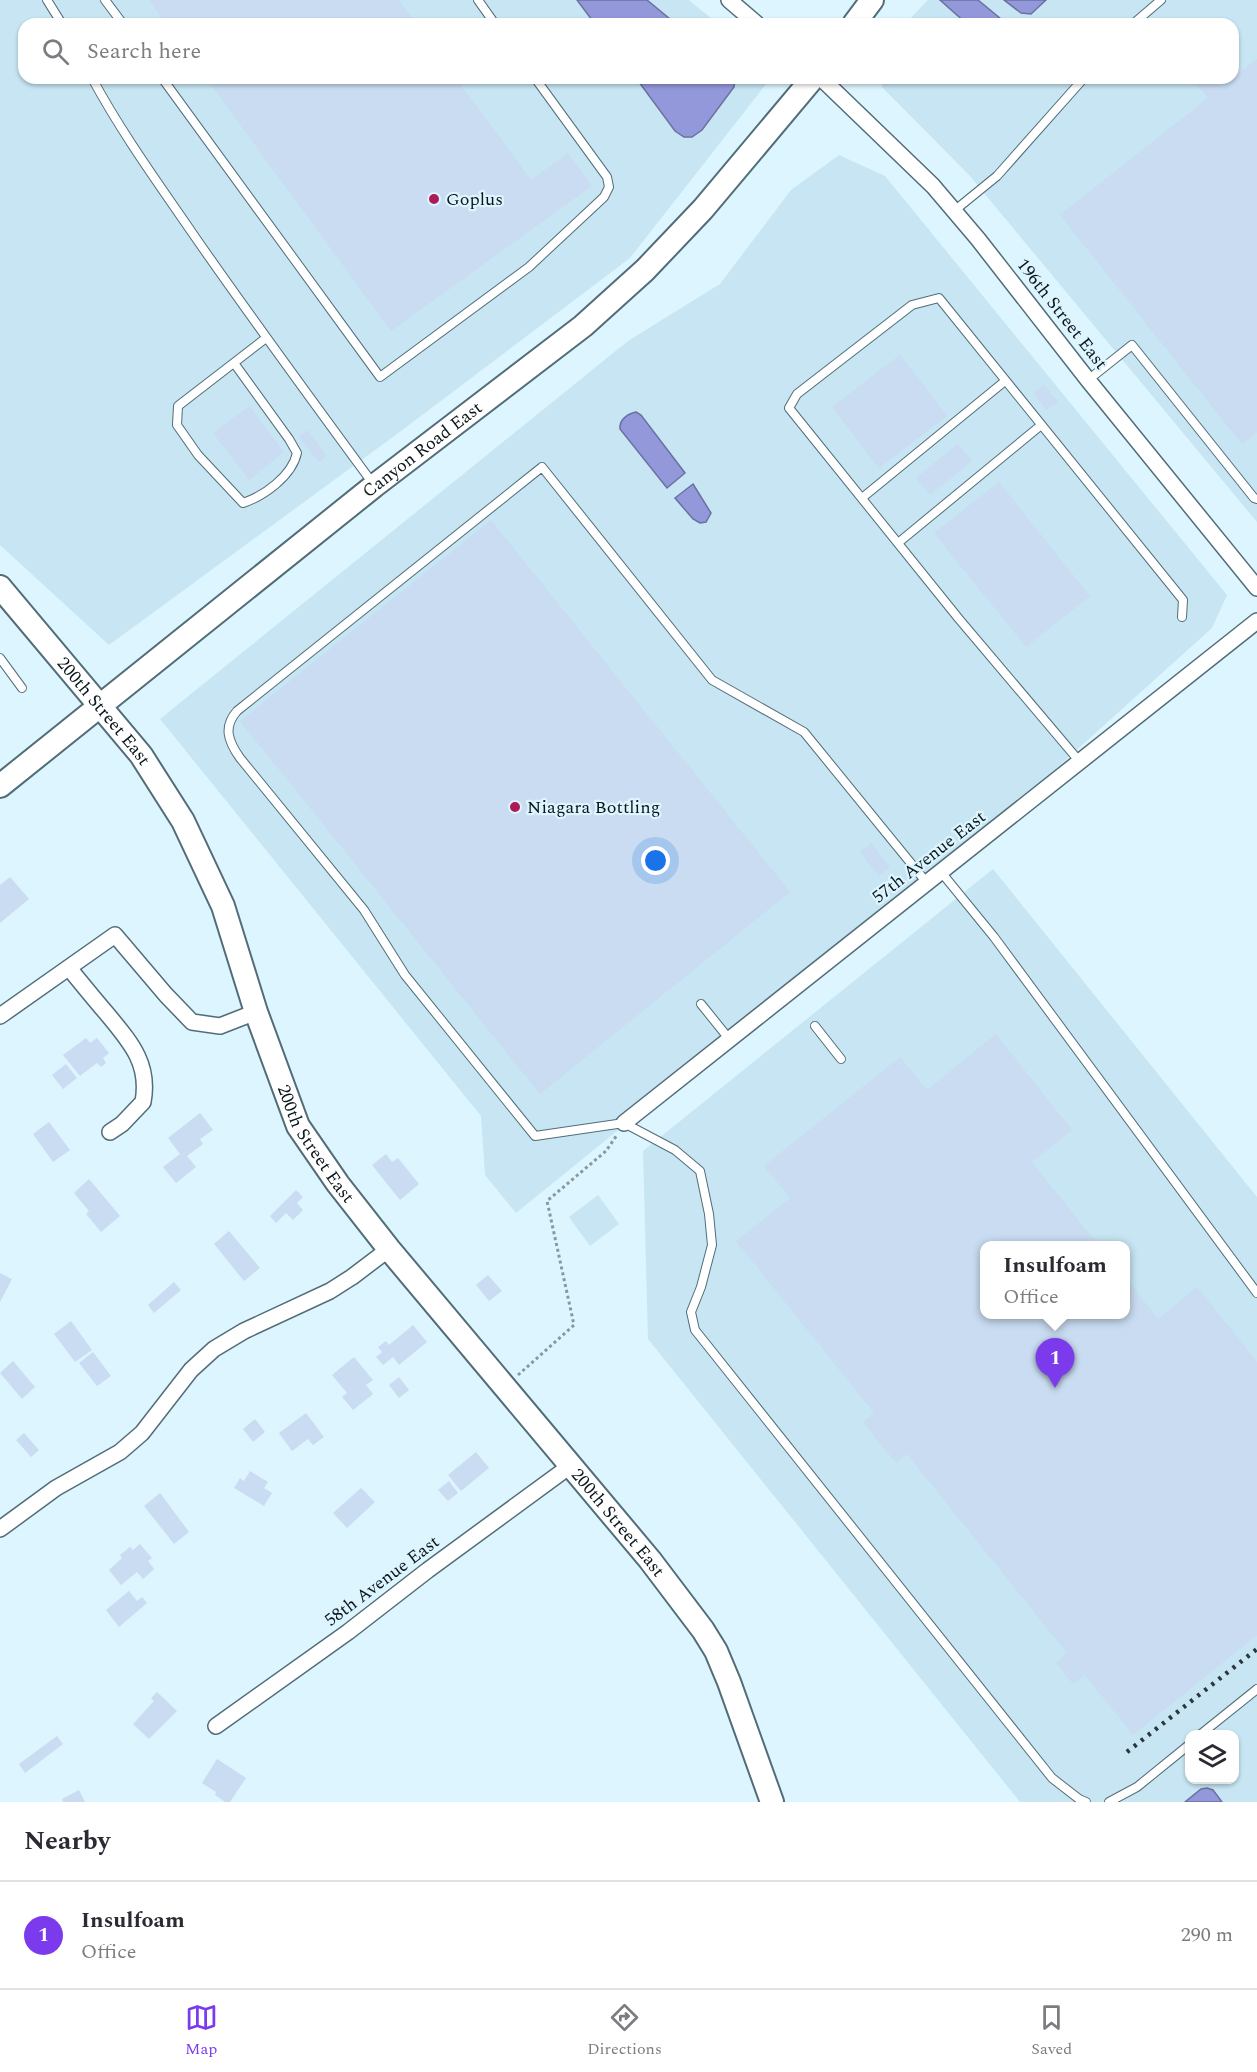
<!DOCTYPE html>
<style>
body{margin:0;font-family:Spectral,serif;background:#f2f2f3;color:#2b2b33}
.controls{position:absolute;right:18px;bottom:18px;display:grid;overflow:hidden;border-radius:12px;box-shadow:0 2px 4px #0004}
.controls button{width:54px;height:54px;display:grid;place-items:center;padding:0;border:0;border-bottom:2px solid #e1e1e2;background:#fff;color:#2b2b33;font:30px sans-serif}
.you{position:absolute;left:656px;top:861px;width:21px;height:21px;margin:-15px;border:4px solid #fff;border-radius:50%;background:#1a73e8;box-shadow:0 0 0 9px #1a73e833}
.badge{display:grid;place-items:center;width:39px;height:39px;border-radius:50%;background:#7c3aed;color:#fff;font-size:20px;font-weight:700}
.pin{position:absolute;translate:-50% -50px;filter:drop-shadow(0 2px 3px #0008)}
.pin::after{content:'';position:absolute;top:32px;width:21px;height:18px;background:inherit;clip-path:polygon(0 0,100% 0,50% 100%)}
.popup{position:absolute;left:980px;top:1241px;width:150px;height:78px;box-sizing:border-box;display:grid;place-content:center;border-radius:12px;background:#fff;filter:drop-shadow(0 2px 4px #0005);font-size:20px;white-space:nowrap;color:#7c7c81}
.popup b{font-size:22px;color:#2b2b33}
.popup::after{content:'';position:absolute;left:50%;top:100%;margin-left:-12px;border:12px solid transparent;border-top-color:#fff}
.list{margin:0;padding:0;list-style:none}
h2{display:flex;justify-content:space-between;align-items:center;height:78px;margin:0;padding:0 24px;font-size:26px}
h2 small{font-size:20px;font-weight:400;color:#7c7c81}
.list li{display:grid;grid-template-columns:39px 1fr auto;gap:18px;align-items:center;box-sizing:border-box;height:108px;padding:0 24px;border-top:2px solid #e1e1e2}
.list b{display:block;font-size:22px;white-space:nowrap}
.list p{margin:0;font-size:20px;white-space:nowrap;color:#7c7c81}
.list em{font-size:20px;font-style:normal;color:#7c7c81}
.icon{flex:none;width:33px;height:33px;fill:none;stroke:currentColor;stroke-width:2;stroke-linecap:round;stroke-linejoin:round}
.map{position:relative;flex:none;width:1257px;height:1802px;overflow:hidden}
.search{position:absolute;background:#fff;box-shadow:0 2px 4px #0004;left:18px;right:18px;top:18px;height:66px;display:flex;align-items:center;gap:15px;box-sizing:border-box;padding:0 21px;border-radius:18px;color:#7c7c81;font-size:22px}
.sheet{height:186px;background:#fff}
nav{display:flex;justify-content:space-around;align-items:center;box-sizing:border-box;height:84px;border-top:2px solid #e1e1e2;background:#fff;font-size:16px;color:#7c7c81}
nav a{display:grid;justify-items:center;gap:3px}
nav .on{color:#7c3aed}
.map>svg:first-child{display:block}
</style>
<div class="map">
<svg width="1257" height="1802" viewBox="0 0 1257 1802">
<rect width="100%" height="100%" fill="#ddf5ff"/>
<g fill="#c7e5f2" fill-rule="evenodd">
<polygon points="0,0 689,0 718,24 24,24 24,78 770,79 630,258 401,431 109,645 0,545"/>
<polygon points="928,0 1257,0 1257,522 969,175 882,87 882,78 1233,78 1233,24 905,24"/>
<polygon points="839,155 885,176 1227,595 1212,628 989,829 516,1213 485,1175 481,1116 160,719 628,341 720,284 791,190"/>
<path d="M 993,869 L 1257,1197 L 1257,1802 L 1020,1802 L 648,1339 L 643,1151 ZM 984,1246 L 1126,1246 L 1126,1314 L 984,1314 ZM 1190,1734 L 1234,1734 L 1234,1780 L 1190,1780 Z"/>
<polygon points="598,1195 619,1224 590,1246 569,1217"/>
</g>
<g fill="#9398db" stroke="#6a71a1" stroke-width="1.5">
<polygon points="577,0 647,0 676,24 595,24"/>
<polygon points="940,0 978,0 1007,24 967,24"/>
<polygon points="1004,0 1046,0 1031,14 1021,13"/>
<polygon points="636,78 735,78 734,87 702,130 692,137 684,137 675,131"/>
<path d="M 636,412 L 641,415 L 685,473 L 667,488 L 620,429 C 619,420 627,414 636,412 Z"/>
<polygon points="693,484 711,513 706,522 700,523 693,519 675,498"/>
<polygon points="1207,1788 1213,1790 1222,1802 1185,1802 1201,1789"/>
</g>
<g fill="#c9dcf1">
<polygon points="149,0 399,0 416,24 166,24"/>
<polygon points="1257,59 1257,432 1242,444 1060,215 1208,98 1192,78 1233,78 1233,71 1236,76"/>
<polygon points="206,78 456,78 531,180 568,153 592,186 391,331"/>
<polygon points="900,355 947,416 879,468 832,407"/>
<polygon points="1044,385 1058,402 1047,410 1033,393"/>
<polygon points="249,406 284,452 249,480 213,433"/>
<polygon points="307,430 327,456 319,462 299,437"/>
<polygon points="958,444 972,461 930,495 916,478"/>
<polygon points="999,482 1090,596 1026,647 934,533"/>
<polygon points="491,520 790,892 540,1094 240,721"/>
<polygon points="871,843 890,867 879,876 860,852"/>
<polygon points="10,877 29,899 0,923 0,885"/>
<polygon points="996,1034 1072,1130 1032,1162 1099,1246 984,1246 984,1314 1126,1314 1126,1278 1158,1319 1197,1287 1257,1362 1257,1635 1133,1735 1085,1675 1073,1684 1056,1663 1067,1653 907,1454 896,1463 863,1422 874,1413 736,1241 790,1198 764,1166 900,1057 927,1090"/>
<polygon points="86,1038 90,1043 97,1038 109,1053 103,1058 106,1063 101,1067 97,1063 80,1076 63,1055"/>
<polygon points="66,1064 77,1078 63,1089 52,1075"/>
<polygon points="200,1113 213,1130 200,1139 203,1144 187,1156 196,1167 176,1183 163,1167 180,1154 168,1138"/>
<polygon points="49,1122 70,1150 53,1162 33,1134"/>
<polygon points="386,1154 392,1162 398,1158 419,1184 400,1200 372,1165"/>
<polygon points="89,1179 120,1216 101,1232 86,1214 89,1211 74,1193"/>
<polygon points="296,1190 303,1197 297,1203 303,1210 293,1220 286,1213 276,1223 270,1216"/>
<polygon points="229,1231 260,1268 244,1281 214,1244"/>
<polygon points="0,1273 12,1279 0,1302"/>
<polygon points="488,1275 502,1291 489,1301 476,1285"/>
<polygon points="174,1282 181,1290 154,1313 148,1305"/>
<polygon points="71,1321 92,1350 75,1362 54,1334"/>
<polygon points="413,1325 427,1342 399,1365 393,1357 383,1365 376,1357 382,1352 378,1347 386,1341 389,1345"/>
<polygon points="93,1352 111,1376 97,1386 79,1363"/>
<polygon points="354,1357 373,1380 366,1385 373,1394 353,1410 342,1397 347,1393 332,1375"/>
<polygon points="13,1361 35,1387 22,1399 0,1373"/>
<polygon points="399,1377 409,1390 399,1398 389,1385"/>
<polygon points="306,1413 324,1437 313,1445 308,1439 292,1451 279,1433"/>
<polygon points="255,1419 265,1432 253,1442 243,1429"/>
<polygon points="24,1433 39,1450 31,1457 16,1440"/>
<polygon points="476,1452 489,1468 461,1491 448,1475"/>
<polygon points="250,1471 268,1482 264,1488 272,1493 264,1506 234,1488 240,1478 244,1481"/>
<polygon points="449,1481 458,1493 448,1501 438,1490"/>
<polygon points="361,1488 375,1502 347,1528 333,1513"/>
<polygon points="160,1493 189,1532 174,1544 144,1506"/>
<polygon points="140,1544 152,1558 148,1561 154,1569 143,1579 137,1572 121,1585 109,1570 122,1558 120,1555 130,1547 133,1550"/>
<polygon points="129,1591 137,1601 142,1597 147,1603 119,1627 106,1610"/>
<polygon points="157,1692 177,1711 149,1739 133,1724 154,1701 151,1698"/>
<polygon points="57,1736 63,1744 25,1773 19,1764"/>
<polygon points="217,1759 246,1778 230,1802 225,1802 215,1795 216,1792 202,1783"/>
<polygon points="79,1790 85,1802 63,1802 62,1799"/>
</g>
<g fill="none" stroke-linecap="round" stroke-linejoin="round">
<defs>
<g id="lane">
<polyline points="47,0 62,24"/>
<polyline points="105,0 123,24"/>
<polyline points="478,0 495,24"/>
<polyline points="1133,24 1161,0"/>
<path d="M 92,78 C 121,132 158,183 193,234 C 252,319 313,402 374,485"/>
<polyline points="162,78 380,377 529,267 604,197 609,187 607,177 535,78"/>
<polyline points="954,211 997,176 1084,78"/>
<path d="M 234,363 L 289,439 L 297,453 C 292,476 264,496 243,503 L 198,455 L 177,425 L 178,406 L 266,338"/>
<polyline points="1088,380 1132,345 1254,498 1257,499"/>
<polyline points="862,498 1005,381"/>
<polyline points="898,543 1040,426"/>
<polyline points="0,658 22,688"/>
<polyline points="1080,762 959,619 789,408 797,394 912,305 939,298 1183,600 1182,617"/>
<polyline points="941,872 994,937 1257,1293"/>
<path d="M 927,883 L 804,732 L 712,680 L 542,467 L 237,711 C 223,727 228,741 240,758 L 364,910 L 405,975 L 535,1136 L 624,1123 L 675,1150 L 700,1171 L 709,1214 L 712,1245 L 701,1287 L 691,1312 L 695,1330 L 1052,1778 L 1079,1799 L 1086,1802"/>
<polyline points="701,1004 730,1040"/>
<polyline points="815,1026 841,1059"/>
<polyline points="1201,1734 1257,1689"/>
<polyline points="1109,1802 1137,1787 1190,1744"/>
</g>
<g id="street">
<polyline points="729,0 757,24"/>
<polyline points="821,78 933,186 978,239 1088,380 1257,588"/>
<path d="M 69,968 C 82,984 95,1000 108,1015 C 131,1043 150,1064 143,1102 L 122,1124 L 110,1132"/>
<polyline points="0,1016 115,935 166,995 192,1022 220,1026 256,1012"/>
<polyline points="624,1123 1257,621"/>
<polyline points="0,1529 56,1488 120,1452 142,1433 191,1370 214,1349 244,1331 330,1291 352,1277 389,1249"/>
<polyline points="216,1726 348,1632 428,1570 570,1466"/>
</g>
<g id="secondary">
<polyline points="854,24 872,0"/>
<path id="s1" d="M 0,587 L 141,755 L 183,821 L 223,906 L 256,1012 L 298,1126 L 338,1184 L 389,1249 L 650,1560 L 703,1630 L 716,1651 L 729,1682 L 772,1802"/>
<path id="s2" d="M 0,786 L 374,486 L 583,326 L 645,270 L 703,209 L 813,78"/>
</g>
</defs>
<use href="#lane" stroke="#526d78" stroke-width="10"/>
<use href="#street" stroke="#526d78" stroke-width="18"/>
<use href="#secondary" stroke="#526d78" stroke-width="26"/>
<polyline stroke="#8699a0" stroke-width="3" stroke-dasharray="3 3" stroke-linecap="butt" points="518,1375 574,1325 547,1201 606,1151 617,1135"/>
<use href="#lane" stroke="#fff" stroke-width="8"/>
<use href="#street" stroke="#fff" stroke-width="15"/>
<use href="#secondary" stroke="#fff" stroke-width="22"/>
<polyline stroke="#2b373c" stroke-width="4.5" stroke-dasharray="3 6" stroke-linecap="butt" points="1127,1752 1257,1649"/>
</g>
<g fill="#ab1c57" stroke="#ddf5ff" stroke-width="2">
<circle cx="434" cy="199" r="6"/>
<circle cx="515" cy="807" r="6"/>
</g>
<g text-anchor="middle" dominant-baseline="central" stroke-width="4.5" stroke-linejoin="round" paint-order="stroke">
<g font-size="18" fill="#0b161a" stroke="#ddf5ff" text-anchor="start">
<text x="446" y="199">Goplus</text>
<text x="527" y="807">Niagara Bottling</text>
</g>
<g font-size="18" fill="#0b161a" stroke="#ddf5ff">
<text transform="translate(1062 314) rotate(52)">196th Street East</text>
<text stroke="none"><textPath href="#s2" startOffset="540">Canyon Road East</textPath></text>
<text stroke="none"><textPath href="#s1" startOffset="162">200th Street East</textPath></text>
<text transform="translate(929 857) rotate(-38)">57th Avenue East</text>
<text stroke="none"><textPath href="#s1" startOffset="648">200th Street East</textPath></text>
<text stroke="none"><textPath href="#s1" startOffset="1134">200th Street East</textPath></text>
<text transform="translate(382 1581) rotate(-37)">58th Avenue East</text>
</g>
</g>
</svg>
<div class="controls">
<button><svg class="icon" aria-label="layers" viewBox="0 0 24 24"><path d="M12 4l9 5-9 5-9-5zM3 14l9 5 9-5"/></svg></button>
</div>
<div class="you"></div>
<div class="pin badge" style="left:1055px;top:1388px">1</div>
<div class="popup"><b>Insulfoam</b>Office</div>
<div class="search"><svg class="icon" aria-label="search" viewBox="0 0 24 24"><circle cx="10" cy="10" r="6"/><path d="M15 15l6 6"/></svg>Search here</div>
</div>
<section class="sheet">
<h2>Nearby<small></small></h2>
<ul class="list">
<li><span class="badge">1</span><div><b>Insulfoam</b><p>Office</p></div><em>290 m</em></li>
</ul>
</section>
<nav>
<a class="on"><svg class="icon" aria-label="map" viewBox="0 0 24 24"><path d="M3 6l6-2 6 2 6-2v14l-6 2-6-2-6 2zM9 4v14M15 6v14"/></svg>Map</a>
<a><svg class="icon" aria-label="directions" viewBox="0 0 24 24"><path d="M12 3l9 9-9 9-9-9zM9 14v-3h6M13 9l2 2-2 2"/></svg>Directions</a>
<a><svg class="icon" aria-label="saved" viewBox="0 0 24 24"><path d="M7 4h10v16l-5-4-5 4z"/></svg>Saved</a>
</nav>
